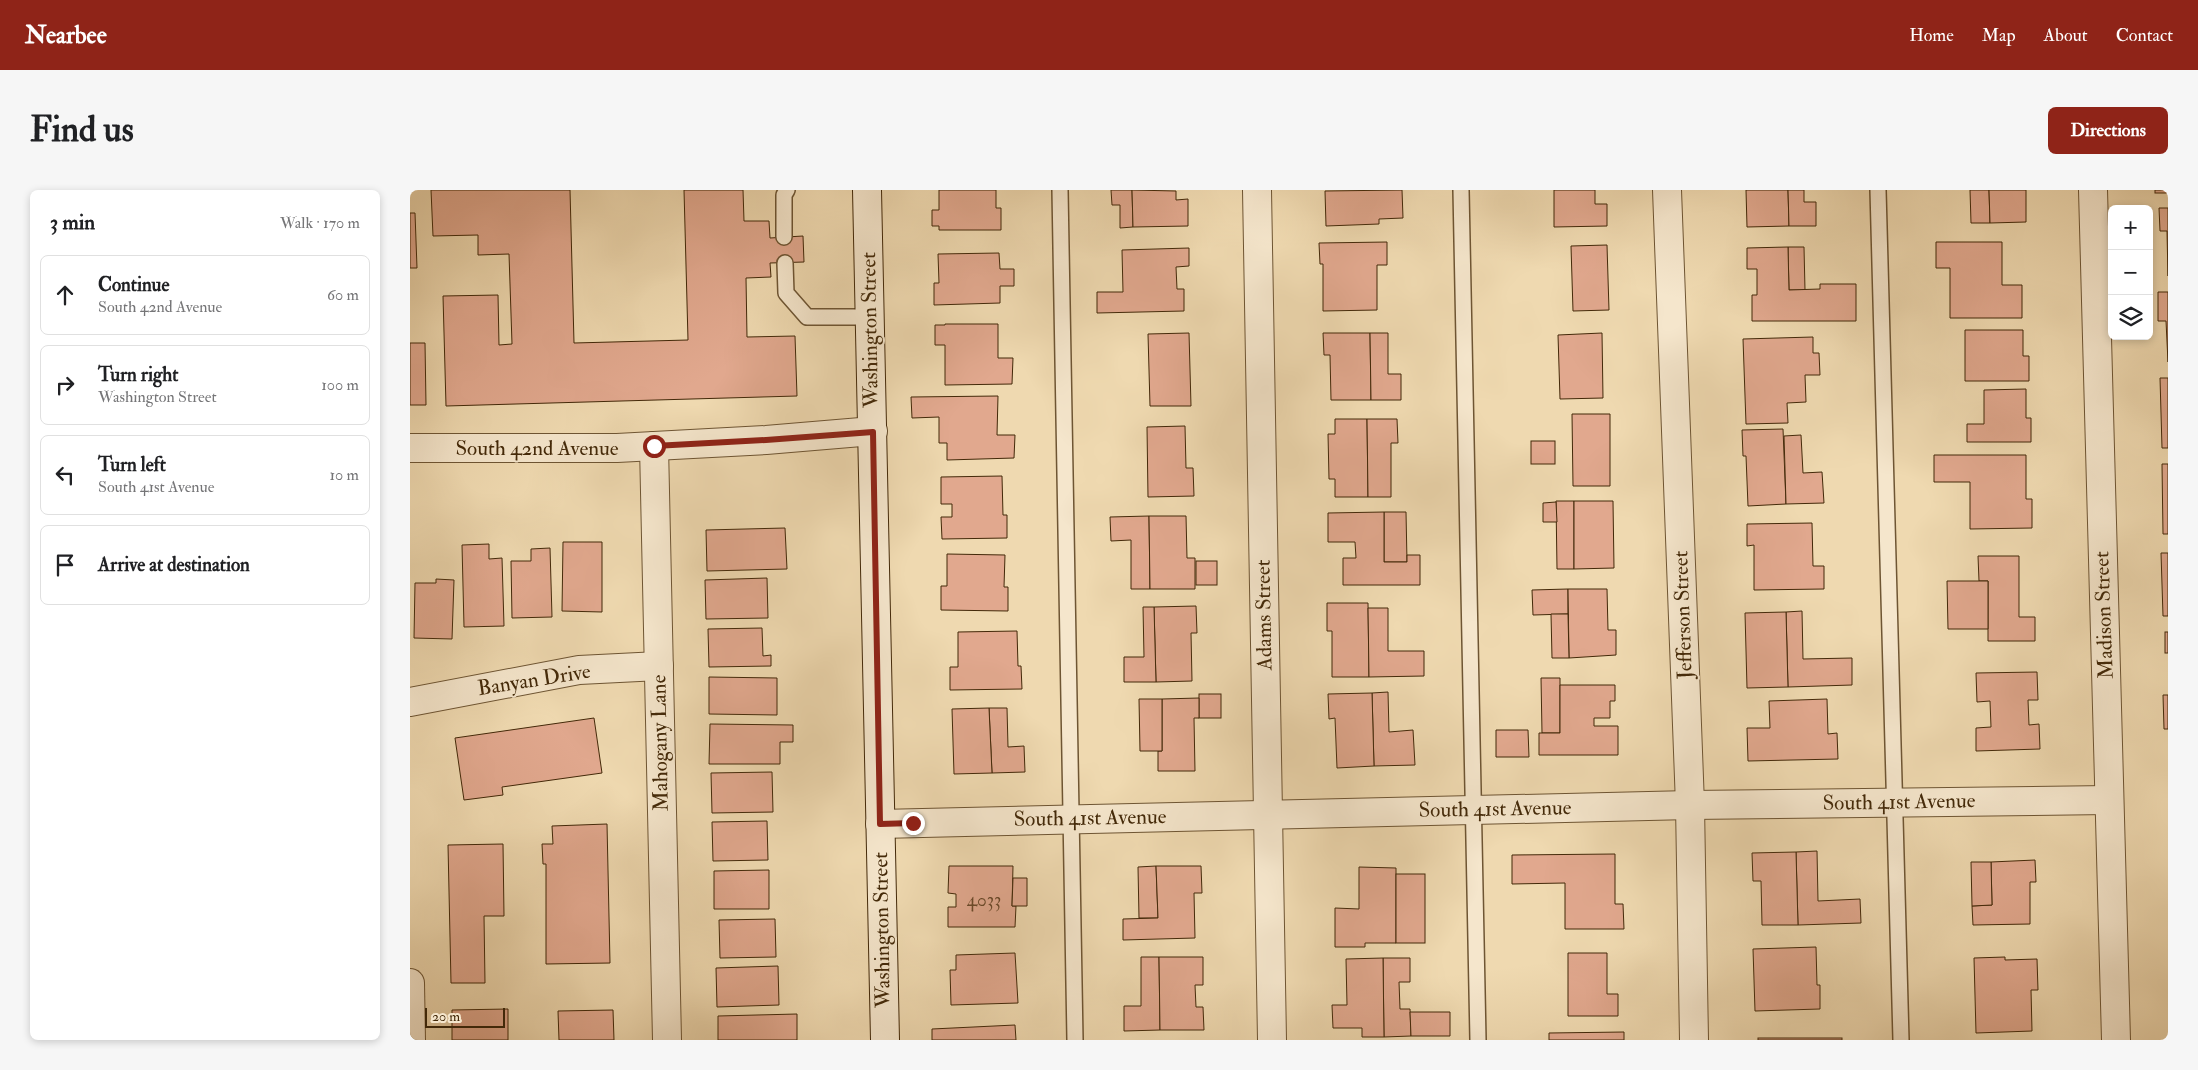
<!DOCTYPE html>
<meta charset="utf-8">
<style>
body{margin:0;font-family:"IM FELL Double Pica",serif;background:#f6f6f6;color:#202124}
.controls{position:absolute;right:15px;top:15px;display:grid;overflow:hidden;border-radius:8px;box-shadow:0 2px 8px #0003}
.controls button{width:45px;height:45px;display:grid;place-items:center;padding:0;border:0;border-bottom:1px solid #e0e0e0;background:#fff;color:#202124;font:25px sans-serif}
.scale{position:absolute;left:15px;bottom:12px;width:80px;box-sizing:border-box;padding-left:5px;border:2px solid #432909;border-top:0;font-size:14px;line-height:18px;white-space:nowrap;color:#432909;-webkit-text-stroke:4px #f5e6cc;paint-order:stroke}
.stop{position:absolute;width:15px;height:15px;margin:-11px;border:4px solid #8f2418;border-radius:50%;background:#fff}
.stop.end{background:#8f2418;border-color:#fff;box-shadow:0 1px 5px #0008}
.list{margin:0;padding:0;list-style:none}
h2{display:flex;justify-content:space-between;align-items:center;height:65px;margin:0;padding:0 20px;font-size:21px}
h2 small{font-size:16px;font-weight:400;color:#757577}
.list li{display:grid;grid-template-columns:32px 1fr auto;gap:15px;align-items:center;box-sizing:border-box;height:80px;margin:0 10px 10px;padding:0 10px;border:1px solid #e0e0e0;border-radius:8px}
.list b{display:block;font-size:19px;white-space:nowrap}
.list p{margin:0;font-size:16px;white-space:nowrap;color:#757577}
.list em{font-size:16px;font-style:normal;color:#757577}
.icon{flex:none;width:28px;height:28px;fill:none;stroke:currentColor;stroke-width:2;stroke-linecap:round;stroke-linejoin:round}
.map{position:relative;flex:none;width:1758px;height:850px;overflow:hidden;border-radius:8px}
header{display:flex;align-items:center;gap:30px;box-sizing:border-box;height:70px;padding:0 25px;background:#8f2418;color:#fff}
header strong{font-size:24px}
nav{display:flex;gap:28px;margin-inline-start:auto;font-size:18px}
.intro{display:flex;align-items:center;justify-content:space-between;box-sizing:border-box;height:120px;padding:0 30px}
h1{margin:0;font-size:35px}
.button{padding:12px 22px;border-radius:8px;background:#8f2418;color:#fff;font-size:18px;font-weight:700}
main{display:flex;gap:30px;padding:0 30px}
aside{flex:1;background:#fff;border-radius:8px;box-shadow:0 2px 8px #0003}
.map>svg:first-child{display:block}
</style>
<header>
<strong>Nearbee</strong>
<nav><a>Home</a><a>Map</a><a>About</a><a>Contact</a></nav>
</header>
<div class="intro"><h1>Find us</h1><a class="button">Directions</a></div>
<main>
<aside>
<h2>3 min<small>Walk · 170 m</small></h2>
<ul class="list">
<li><svg class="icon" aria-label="ahead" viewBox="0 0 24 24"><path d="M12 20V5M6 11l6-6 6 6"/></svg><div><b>Continue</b><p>South 42nd Avenue</p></div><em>60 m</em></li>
<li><svg class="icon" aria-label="right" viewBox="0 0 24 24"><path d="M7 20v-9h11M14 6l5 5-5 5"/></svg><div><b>Turn right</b><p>Washington Street</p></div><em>100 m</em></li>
<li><svg class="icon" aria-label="left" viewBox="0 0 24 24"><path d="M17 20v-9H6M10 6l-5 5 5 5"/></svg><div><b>Turn left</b><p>South 41st Avenue</p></div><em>10 m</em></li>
<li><svg class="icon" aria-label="arrive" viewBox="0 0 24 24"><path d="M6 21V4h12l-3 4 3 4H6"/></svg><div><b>Arrive at destination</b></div></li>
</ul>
</aside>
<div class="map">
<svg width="1758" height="850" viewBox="0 0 1758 850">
<rect width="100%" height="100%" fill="#efd9b0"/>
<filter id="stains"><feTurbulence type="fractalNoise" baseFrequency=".004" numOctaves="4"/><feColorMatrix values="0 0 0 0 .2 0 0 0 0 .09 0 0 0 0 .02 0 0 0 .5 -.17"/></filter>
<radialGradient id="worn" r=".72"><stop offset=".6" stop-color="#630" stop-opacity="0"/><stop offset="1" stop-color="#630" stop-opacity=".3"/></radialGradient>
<g fill="#e1a88e" stroke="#432909">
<polygon points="21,0 160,0 164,153 278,150 274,0 333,0 334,31 359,31 360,48 393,46 394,72 360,73 361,87 336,88 337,147 385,146 387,206 36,216 33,106 88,105 89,155 102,154 99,64 68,65 68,45 23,46"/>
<polygon points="529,0 586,0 586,18 591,18 591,40 529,40 529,36 522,36 522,20 529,20"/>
<polygon points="701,0 722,0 723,37 710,38 710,15 702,15"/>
<polygon points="722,0 766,1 766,10 778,9 778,36 723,37"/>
<polygon points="992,0 993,28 969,29 969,34 916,36 915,1"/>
<polygon points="1144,0 1185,0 1185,14 1197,14 1197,36 1144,37"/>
<polygon points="1336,0 1378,0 1379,36 1337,37"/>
<polygon points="1378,0 1394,0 1394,12 1406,12 1406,36 1379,36"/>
<polygon points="1560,0 1579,0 1580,33 1561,33"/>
<polygon points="1579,0 1616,0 1616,32 1580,33"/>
<rect x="1745" y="0" width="13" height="3"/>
<polygon points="1749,18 1758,18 1758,86 1757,41 1750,41"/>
<polygon points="0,23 5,23 7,78 0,78"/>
<polygon points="977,52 977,75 967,75 967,120 913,121 913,74 910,74 909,53"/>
<polygon points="1526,52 1592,52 1592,95 1612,95 1612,128 1540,128 1540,78 1526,78"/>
<polygon points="1197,55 1199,120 1163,121 1161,56"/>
<polygon points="1378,57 1394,57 1395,100 1379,100"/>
<polygon points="1378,57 1379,100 1410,99 1410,94 1446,94 1446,131 1342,131 1342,105 1347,105 1347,79 1337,79 1337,58"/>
<polygon points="779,58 779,76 766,77 767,99 774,99 774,121 687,123 687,102 713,102 712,60"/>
<polygon points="589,63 590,79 604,79 604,96 590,96 590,113 524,115 524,93 529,93 528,64"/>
<polygon points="1748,102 1758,102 1758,172 1756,131 1748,131"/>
<polygon points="535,134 588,134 588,168 603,168 602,194 535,195 535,155 525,155 525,135 535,135"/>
<polygon points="1555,140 1613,140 1613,166 1619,166 1619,191 1555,191"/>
<polygon points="779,143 781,216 740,216 738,144"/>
<polygon points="913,143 960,143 961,210 921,210 920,165 914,165"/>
<polygon points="960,143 978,143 978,184 991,184 991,210 961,210"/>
<polygon points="1192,143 1193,208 1150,209 1148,145"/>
<polygon points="1403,147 1403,163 1409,163 1410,185 1395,185 1396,212 1377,213 1378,233 1336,234 1333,149"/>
<polygon points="0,153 15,153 16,215 0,215"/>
<polygon points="1750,188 1758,188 1758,258 1752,258"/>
<polygon points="1616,199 1616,228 1621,228 1621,252 1557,252 1557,234 1574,234 1574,200"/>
<polygon points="588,206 587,245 605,245 604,268 537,270 537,253 529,253 529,227 502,228 501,207"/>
<polygon points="1162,224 1200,224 1200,296 1163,296"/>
<polygon points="925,229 957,229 958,307 925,307 925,289 919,289 918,244 925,244"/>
<polygon points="957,229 987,229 988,253 981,253 981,307 958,307"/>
<polygon points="775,236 776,278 783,278 784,306 738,307 737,237"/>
<polygon points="1373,239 1376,314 1338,316 1336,266 1333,266 1332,240"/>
<polygon points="1391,245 1393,283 1412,282 1414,313 1376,314 1374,246"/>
<rect x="1121" y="251" width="24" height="23"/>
<polygon points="1524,265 1616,265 1616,309 1622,309 1622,338 1560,339 1560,292 1524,292"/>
<polygon points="1752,274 1758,274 1758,344 1753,344"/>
<polygon points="592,286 593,325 597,325 597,348 532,349 531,327 542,327 542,314 531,314 531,287"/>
<polygon points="1146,311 1164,311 1164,379 1147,379"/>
<polygon points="1164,311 1203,311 1204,378 1164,379"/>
<polygon points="1146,312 1147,332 1133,332 1133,313"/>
<polygon points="974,322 996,322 997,372 974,372"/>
<polygon points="974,322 974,372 997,372 997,365 1010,365 1010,395 933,395 933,368 946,368 945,352 918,352 918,323"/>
<polygon points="739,326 740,399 721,399 721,350 701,351 700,327"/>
<polygon points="739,326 776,326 777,368 785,368 785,399 740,399"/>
<polygon points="1402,333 1403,376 1414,376 1414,399 1344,400 1344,355 1337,356 1337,334"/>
<polygon points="375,338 377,379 297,381 296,340"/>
<polygon points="153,352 192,352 192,422 152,421"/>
<polygon points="79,354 79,369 92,368 94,436 54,437 52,355"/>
<polygon points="140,358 142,427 102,428 101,371 121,371 121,359"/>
<polygon points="1751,363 1758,363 1758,426 1753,426"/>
<polygon points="537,364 595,365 594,397 598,397 598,421 531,420 531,396 537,396"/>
<polygon points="1568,366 1609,366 1609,427 1625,427 1625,451 1578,451 1578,391 1569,391"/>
<rect x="786" y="371" width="21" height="24"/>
<polygon points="357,388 358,428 296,429 295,390"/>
<polygon points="26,389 44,390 42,449 4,448 5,393 26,393"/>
<polygon points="1537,391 1578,391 1578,439 1538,439"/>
<polygon points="1158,399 1158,424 1123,425 1122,400"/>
<polygon points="1158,399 1197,399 1198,440 1206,440 1206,465 1159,468"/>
<polygon points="917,413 958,413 959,487 922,487 922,441 917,441"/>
<polygon points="786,416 787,443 781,443 782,491 746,492 744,417"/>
<polygon points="733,417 744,417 746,492 714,492 714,467 734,467"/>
<polygon points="958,418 978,418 978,461 1014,461 1014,486 959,487"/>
<polygon points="1392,421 1393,469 1442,468 1442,495 1378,497 1376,422"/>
<polygon points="1376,422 1378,497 1337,498 1335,423"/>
<polygon points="1141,424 1158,424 1159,468 1142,468"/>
<polygon points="352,438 353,466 361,465 361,476 299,477 298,439"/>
<polygon points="607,441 608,476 611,476 612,499 540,500 540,477 548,477 548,442"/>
<rect x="1755" y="442" width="3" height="21"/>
<polygon points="1627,482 1628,510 1618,510 1619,535 1629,534 1630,559 1566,561 1566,538 1581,537 1580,511 1567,512 1566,483"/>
<polygon points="299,487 367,488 367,525 299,524"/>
<polygon points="1131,488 1150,488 1150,543 1132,543"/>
<polygon points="1150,495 1205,495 1205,511 1200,511 1200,528 1184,528 1184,536 1208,536 1208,565 1129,565 1129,543 1150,543"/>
<polygon points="978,502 979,542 1003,540 1005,575 964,576 962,503"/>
<polygon points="962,503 964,576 927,578 925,528 919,529 918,504"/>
<rect x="789" y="504" width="22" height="24"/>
<polygon points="1753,505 1758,505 1758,539 1754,539"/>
<polygon points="789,508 789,528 784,528 785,581 748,581 748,561 752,561 752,509"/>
<polygon points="729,509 752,509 752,561 730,561"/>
<polygon points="1417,509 1418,544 1427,543 1428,569 1338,571 1337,538 1360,538 1359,511"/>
<polygon points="579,518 597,518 598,557 614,556 615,582 582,583"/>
<polygon points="579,518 582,583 544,584 542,519"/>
<polygon points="184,528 192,583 92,597 93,605 54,610 45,548"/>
<polygon points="300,534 383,535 383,552 370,552 370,574 299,574"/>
<polygon points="1086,540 1118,540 1119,567 1086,567"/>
<polygon points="362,582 363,622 302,623 301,583"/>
<polygon points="357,631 358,670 303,671 302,632"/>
<polygon points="197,634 200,773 136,774 136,674 133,674 132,654 143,654 142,636"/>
<polygon points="93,654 94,726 74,726 75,793 41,793 38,655"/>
<polygon points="1407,661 1408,711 1450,709 1451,733 1388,735 1386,662"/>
<polygon points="1386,662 1388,735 1352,735 1351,691 1343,691 1342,663"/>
<polygon points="1205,664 1205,714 1213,714 1214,739 1155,739 1155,693 1102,694 1102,665"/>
<polygon points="1625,670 1626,692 1620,692 1620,734 1563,735 1562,716 1582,715 1581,672"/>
<polygon points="1561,672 1581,672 1582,715 1562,716"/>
<polygon points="539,676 603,676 602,716 606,716 605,737 538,737 538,717 546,717 546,704 538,703"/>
<polygon points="746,676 748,728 729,728 728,677"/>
<polygon points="746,676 791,676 792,703 784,703 785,748 713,750 713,729 748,728"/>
<polygon points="949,677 986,678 986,753 955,753 955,757 925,757 925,718 949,719"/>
<polygon points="359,680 359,719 304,719 304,681"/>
<rect x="986" y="684" width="29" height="69"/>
<polygon points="603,688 617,688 617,716 602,716"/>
<polygon points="365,729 366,767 310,768 309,730"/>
<polygon points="1406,757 1407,795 1410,795 1410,819 1345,821 1343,759"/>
<polygon points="605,763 608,813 541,815 540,780 546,780 546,765"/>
<polygon points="1158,763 1197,763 1197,804 1208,804 1208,826 1158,826"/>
<polygon points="731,767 749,767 750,840 714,841 714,816 731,816"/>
<polygon points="749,767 793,767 793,795 785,795 786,817 793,817 794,840 750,840"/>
<polygon points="1595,767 1595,770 1627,769 1628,800 1621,800 1622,841 1566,843 1564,768"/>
<polygon points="973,768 1000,768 1000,792 989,792 990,819 1000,819 1001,846 974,847"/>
<polygon points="973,768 974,847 952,847 952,838 923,838 922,815 937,815 936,769"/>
<polygon points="368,776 369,815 307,817 306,778"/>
<polygon points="98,819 98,850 42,850 42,820"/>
<polygon points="203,820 204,850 149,850 148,821"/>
<polygon points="1000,822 1040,822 1040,846 1001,846"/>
<polygon points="387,824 387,850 308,850 308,826"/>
<polygon points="605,835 606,850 522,850 522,839"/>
<polygon points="1214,842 1214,850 1139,850 1139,843"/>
<rect x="1348" y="848" width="84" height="2"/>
</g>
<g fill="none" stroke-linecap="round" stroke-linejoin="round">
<defs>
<g id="lane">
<polyline points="650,0 665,850"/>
<polyline points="1051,0 1068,850"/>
<polyline points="1468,0 1491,850"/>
<polyline points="374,47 374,5 377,0"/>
<polyline points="375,73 376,103 397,127 460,127"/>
</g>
<g id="street">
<polyline points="847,0 862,850"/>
<polyline points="1257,0 1280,615 1284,850"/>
<polyline points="1683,0 1706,850"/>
<polyline points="244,256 257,850"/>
<polyline points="0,258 207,258 356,250 463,241"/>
<polyline points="0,512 169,480 249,476"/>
<polyline points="470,634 1280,615 1699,610"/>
<polyline points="0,793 1,850"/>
</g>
<polyline id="secondary" points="457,0 475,850"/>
</defs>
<use href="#lane" stroke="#6e5533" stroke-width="18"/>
<use href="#street" stroke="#6e5533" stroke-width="30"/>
<use href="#secondary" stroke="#432909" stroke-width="30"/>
<use href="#lane" stroke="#f5e6cc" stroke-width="15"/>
<use href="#street" stroke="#f5e6cc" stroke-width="28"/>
<use href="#secondary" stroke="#f5e6cc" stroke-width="28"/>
</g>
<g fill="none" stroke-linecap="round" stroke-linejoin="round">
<polyline stroke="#8f2418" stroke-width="6" points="244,256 356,250 463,242 470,634 503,633"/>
</g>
<g text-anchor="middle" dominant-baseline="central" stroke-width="4" stroke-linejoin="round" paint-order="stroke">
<g font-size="19" fill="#6a492a">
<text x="574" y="710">4033</text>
</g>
<g font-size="21" fill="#432909" stroke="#f5e6cc">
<text transform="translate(460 140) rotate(-91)">Washington Street</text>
<text x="127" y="258">South 42nd Avenue</text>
<text transform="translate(854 425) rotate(-91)">Adams Street</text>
<text transform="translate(1273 425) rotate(-92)">Jefferson Street</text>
<text transform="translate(1694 425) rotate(-92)">Madison Street</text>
<text transform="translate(124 490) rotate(-9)">Banyan Drive</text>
<text transform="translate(250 553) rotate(-91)">Mahogany Lane</text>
<text transform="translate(1489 612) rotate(-1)">South 41st Avenue</text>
<text transform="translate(1085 619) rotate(-1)">South 41st Avenue</text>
<text transform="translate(680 628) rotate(-1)">South 41st Avenue</text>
<text transform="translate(472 740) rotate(-91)">Washington Street</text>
</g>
</g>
<rect width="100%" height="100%" filter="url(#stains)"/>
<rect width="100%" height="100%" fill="url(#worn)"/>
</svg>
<div class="controls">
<button>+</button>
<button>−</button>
<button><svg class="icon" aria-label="layers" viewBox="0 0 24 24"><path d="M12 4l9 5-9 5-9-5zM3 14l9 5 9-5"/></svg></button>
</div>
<div class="scale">20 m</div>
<div class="stop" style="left:244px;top:256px"></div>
<div class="stop end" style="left:503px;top:633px"></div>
</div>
</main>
